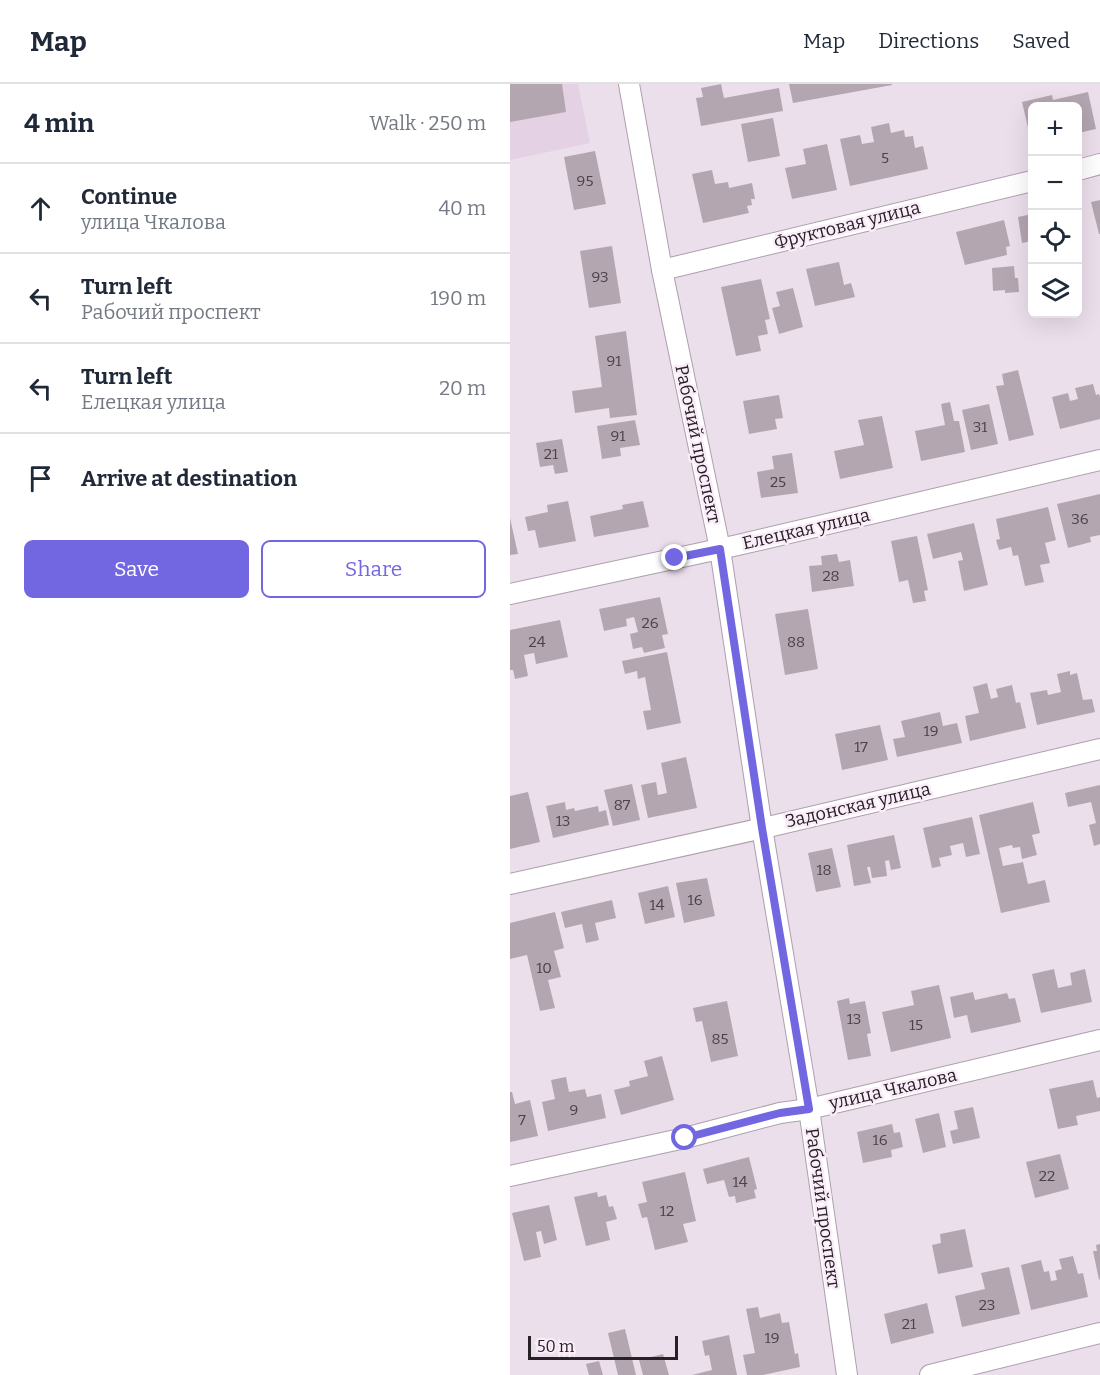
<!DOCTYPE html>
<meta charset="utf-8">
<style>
body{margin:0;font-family:Bitter,serif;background:#f2f2f3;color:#1f2937}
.controls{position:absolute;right:18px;top:18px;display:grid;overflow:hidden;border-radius:9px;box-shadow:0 6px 24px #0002}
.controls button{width:54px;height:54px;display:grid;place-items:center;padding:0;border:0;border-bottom:2px solid #e0e1e3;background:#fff;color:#1f2937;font:30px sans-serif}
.scale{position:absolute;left:18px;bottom:15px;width:150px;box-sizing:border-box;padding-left:6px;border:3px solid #252125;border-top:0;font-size:16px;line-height:21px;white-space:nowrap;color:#252125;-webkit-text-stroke:4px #faedf9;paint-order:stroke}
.stop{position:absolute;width:18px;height:18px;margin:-14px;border:4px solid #7267e1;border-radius:50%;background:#fff}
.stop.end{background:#7267e1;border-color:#fff;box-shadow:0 2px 6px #0008}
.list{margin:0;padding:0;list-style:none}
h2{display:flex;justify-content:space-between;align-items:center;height:78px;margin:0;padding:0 24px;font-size:26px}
h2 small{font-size:20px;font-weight:400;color:#747a83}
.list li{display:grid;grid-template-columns:39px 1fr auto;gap:18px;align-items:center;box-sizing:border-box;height:90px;padding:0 24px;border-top:2px solid #e0e1e3}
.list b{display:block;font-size:22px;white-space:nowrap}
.list p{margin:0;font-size:20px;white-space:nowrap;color:#747a83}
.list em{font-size:20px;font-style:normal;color:#747a83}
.actions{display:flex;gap:12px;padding:18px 24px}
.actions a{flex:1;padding:14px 0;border:2px solid #7267e1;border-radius:9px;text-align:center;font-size:21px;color:#7267e1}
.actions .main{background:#7267e1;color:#fff}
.icon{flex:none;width:33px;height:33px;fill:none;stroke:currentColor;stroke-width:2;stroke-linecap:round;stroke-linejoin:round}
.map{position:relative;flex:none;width:590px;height:1291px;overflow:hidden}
header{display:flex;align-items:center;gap:36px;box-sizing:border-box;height:84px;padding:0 30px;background:#fff;border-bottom:2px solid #e0e1e3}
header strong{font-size:28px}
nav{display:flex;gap:33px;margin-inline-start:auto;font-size:21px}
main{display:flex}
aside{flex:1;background:#fff}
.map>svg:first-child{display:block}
</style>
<header>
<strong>Map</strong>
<nav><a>Map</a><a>Directions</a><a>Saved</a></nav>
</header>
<main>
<aside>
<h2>4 min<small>Walk · 250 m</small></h2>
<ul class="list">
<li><svg class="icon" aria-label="ahead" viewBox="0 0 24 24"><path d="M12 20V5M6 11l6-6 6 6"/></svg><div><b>Continue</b><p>улица Чкалова</p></div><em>40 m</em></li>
<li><svg class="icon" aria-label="left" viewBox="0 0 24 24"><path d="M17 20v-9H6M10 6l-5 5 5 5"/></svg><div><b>Turn left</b><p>Рабочий проспект</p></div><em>190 m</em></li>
<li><svg class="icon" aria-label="left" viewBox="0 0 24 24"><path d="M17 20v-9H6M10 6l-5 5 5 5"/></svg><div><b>Turn left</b><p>Елецкая улица</p></div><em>20 m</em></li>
<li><svg class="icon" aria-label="arrive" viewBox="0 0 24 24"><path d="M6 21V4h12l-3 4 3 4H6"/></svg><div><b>Arrive at destination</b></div></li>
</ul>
<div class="actions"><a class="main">Save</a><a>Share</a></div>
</aside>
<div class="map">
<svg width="590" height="1291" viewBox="0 0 590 1291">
<rect width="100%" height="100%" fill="#ecdfec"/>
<polygon fill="#e4d1e3" points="0,0 68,0 80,59 0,76"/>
<g fill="#b4a6b1">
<polygon points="0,0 52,0 56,28 0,38"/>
<polygon points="211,0 214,14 269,4 273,27 191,42 186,14 193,13 191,4"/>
<polygon points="279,0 382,0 382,1 283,19"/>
<polygon points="578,8 586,45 568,49 568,22 522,22 522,47 519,48 512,18 542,11 543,16"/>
<polygon points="263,34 270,72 238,78 231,40"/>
<polygon points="379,39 381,49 394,46 395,53 403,52 405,64 413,62 418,85 340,102 330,55 350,51 352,60 364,58 361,43"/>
<polygon points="317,60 327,106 282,115 275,84 296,80 293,65"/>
<polygon points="85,67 96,120 64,126 54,73"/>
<polygon points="202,86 205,100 218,98 219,104 242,99 245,115 241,115 242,121 237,122 239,129 193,139 182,90"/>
<polygon points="590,116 590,150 589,150 581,118"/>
<polygon points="522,130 522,157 512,159 508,133"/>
<polygon points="494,136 500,162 496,163 497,171 455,181 446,148"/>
<polygon points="102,162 111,219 79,224 70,167"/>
<polygon points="329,178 334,201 341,199 345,213 305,222 296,185"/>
<polygon points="504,182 505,194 508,194 509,208 495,209 495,206 483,207 482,184"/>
<polygon points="251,195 260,235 255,236 258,250 248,252 251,267 226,272 211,203"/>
<polygon points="283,204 293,243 269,250 262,224 270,222 266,208"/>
<polygon points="116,247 127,331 100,334 99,324 65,329 62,307 92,303 85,252"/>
<polygon points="508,286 524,351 499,357 486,302 494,301 492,290"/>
<polygon points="583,300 586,311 589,310 590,313 590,335 550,345 542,313 558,309 560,317 568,315 565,304"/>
<polygon points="269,311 273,334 265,335 267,345 239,350 233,317"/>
<polygon points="440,318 444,337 449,337 455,368 411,377 405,347 435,341 431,320"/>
<polygon points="479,320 488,360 461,366 452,326"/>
<polygon points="372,332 383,384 330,395 324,367 354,361 348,336"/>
<polygon points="125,336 130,361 110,364 111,372 92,375 87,342"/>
<polygon points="52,355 58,388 45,390 43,381 30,383 26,359"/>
<polygon points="282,369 288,409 251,414 247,388 264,385 262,372"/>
<polygon points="590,410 590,451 580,453 581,458 558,464 547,420"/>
<polygon points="58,417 66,457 29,464 25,446 18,447 15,433 38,428 37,421"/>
<polygon points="133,417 139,443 84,453 80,432 113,425 112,421"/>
<polygon points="538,423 546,456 535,459 540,479 530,481 534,498 515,502 508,471 503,472 501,463 489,466 486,456 490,455 486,435"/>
<polygon points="0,434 8,470 0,471"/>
<polygon points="464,439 478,501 454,507 448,477 453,476 451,468 423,475 417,450"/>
<polygon points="407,452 418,506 414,507 416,517 403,519 398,496 389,498 381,457"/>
<polygon points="327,470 329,478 340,476 344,502 302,508 299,482 312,481 311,472"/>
<polygon points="150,513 158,550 152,551 155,564 134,569 132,563 123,565 120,550 128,548 124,533 116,535 117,542 94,547 89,525"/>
<polygon points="298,525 308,585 275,591 265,530"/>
<polygon points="50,536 58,573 26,580 24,569 14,571 18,592 5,595 3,586 0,586 0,546"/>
<polygon points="157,568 171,639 137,646 133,627 141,626 135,593 128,595 127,587 115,590 112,577"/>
<polygon points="560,587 560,591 567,589 573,616 582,615 585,628 527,641 520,609 537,606 538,611 551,608 547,590"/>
<polygon points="477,599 481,615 488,613 486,605 502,601 506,619 510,618 516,644 460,657 455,632 469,629 463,603"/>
<polygon points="430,628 433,642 447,639 452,659 387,673 383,655 395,653 391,637"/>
<polygon points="370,641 378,676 332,686 325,650"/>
<polygon points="176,673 187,724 138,734 131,701 146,698 148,711 157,709 151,679"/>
<polygon points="122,700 130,736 103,742 94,706"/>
<polygon points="590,701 590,760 584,762 579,741 586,739 581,718 558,723 555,709"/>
<polygon points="18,708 30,758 0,765 0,712"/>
<polygon points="55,718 56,726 64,724 65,727 88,722 89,728 96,726 99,741 43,754 36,722"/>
<polygon points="523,718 530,749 522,751 527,771 512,775 510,763 503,764 502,761 489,764 493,782 513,778 518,800 535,796 540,818 491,829 469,731"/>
<polygon points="462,733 470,770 456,773 453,759 440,762 442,771 429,774 431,782 422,784 413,744"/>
<polygon points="384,751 391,784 381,786 379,776 375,777 377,792 362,794 360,783 357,783 361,799 344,802 337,761"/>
<polygon points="322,764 331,803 306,808 298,769"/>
<polygon points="197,794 205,832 174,839 166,799"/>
<polygon points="158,802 165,833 135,840 128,809"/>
<polygon points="102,816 106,834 85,839 89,856 76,859 72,840 55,844 51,828"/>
<polygon points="45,828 54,864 44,867 51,893 38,896 45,924 30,927 17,871 0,875 0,839"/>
<polygon points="544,885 548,904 562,901 560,889 575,885 582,918 531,929 522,890"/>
<polygon points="429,901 441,954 381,968 372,928 404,921 401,907"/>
<polygon points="463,908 465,916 497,909 499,915 505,914 511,938 461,949 457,931 444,934 440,913"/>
<polygon points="339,914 340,920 355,917 361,949 357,950 361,972 338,976 327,917"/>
<polygon points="217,917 228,972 201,978 192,937 186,938 183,924"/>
<polygon points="152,972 164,1016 111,1031 104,1006 120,1002 119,997 138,992 134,977"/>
<polygon points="56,993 59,1008 75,1005 77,1013 91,1010 96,1034 38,1047 32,1018 45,1015 41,996"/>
<polygon points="583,996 587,1014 590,1013 590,1027 566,1032 568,1041 548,1045 539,1005"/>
<polygon points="0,1008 2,1008 5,1020 20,1016 28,1052 0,1058"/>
<polygon points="463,1023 470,1054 443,1060 440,1047 448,1045 444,1027"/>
<polygon points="429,1029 436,1063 413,1069 405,1035"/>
<polygon points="382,1040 384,1049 390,1048 393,1063 381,1066 382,1073 353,1079 347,1048"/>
<polygon points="550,1070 559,1105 525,1114 516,1078"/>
<polygon points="239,1073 247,1105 244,1106 246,1114 226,1119 225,1112 219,1113 214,1096 197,1100 193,1085"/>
<polygon points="175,1088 186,1137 173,1140 178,1158 145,1166 137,1133 132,1134 128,1120 137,1118 132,1098"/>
<polygon points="87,1108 88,1113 96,1111 99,1123 103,1122 107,1135 96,1138 100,1156 76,1162 64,1113"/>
<polygon points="39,1121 47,1156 34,1160 31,1147 26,1148 31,1173 14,1177 2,1129"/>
<polygon points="455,1145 463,1183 428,1190 422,1161 431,1159 430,1150"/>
<polygon points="590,1160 590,1195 589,1196 583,1167 587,1167 586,1161"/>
<polygon points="563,1172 568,1190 573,1189 578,1213 521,1226 511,1181 531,1176 534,1188 539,1187 541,1197 547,1196 545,1187 552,1185 549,1175"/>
<polygon points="499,1183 510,1230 452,1243 445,1212 475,1205 471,1189"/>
<polygon points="417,1219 424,1249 381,1260 374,1230"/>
<polygon points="248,1223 250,1234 270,1229 272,1239 279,1238 285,1270 288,1269 290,1283 253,1291 237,1291 233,1271 245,1269 236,1225"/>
<polygon points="115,1245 126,1291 108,1291 98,1249"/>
<polygon points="219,1251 227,1291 182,1291 202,1286 199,1271 195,1272 192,1257"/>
<polygon points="153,1270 159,1291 133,1291 129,1276"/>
<polygon points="89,1277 93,1291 79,1291 76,1280"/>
</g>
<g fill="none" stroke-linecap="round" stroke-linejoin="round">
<defs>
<g id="street">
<polyline points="119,0 152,186 210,465 252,744 299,1025 337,1291"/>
<polyline points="568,86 590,80"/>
<polyline points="152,186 522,97"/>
<polyline points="0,510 228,461 590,376"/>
<polyline points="0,800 258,743 590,665"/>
<polyline points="0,1092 175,1054 270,1029 299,1025 590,956"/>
<polyline points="420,1291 590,1249"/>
</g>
</defs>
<use href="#street" stroke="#aca0ac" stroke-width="22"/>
<use href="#street" stroke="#fff" stroke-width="20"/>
</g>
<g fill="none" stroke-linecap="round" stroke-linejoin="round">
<polyline stroke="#7267e1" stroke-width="8" points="165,474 210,465 252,744 299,1025 270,1029 175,1054"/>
</g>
<g text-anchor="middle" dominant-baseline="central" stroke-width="5" stroke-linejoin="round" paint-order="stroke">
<g font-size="15" fill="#494248">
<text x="375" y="74">5</text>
<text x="75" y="97">95</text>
<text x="90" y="193">93</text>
<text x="104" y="277">91</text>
<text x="470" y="343">31</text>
<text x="108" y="352">91</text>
<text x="41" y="370">21</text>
<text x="268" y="398">25</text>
<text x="570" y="435">36</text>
<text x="321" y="492">28</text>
<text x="140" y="539">26</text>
<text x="27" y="558">24</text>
<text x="286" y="558">88</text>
<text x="421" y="647">19</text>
<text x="351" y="663">17</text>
<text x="112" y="721">87</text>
<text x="53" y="737">13</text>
<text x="314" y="786">18</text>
<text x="185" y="816">16</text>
<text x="147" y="821">14</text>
<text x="34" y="884">10</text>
<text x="344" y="935">13</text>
<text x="406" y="941">15</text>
<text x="210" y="955">85</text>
<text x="64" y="1026">9</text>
<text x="12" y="1036">7</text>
<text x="370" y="1056">16</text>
<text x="537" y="1092">22</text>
<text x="230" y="1098">14</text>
<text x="157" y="1127">12</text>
<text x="477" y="1221">23</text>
<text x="399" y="1240">21</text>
<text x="262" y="1254">19</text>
</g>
<g font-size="18" fill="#252125" stroke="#faedf9">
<text transform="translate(337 141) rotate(-14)">Фруктовая улица</text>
<text transform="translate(188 360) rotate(78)">Рабочий проспект</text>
<text transform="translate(296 445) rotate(-13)">Елецкая улица</text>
<text transform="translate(348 721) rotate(-13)">Задонская улица</text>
<text transform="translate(383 1005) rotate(-13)">улица Чкалова</text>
<text transform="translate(313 1124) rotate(82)">Рабочий проспект</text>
</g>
</g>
</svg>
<div class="controls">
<button>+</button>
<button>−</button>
<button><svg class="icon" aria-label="locate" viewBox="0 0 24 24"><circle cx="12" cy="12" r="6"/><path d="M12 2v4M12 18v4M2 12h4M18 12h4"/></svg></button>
<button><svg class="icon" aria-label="layers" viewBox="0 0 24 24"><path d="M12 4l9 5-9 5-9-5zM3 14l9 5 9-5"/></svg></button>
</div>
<div class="scale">50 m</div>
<div class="stop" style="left:175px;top:1054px"></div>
<div class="stop end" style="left:165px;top:474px"></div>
</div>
</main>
